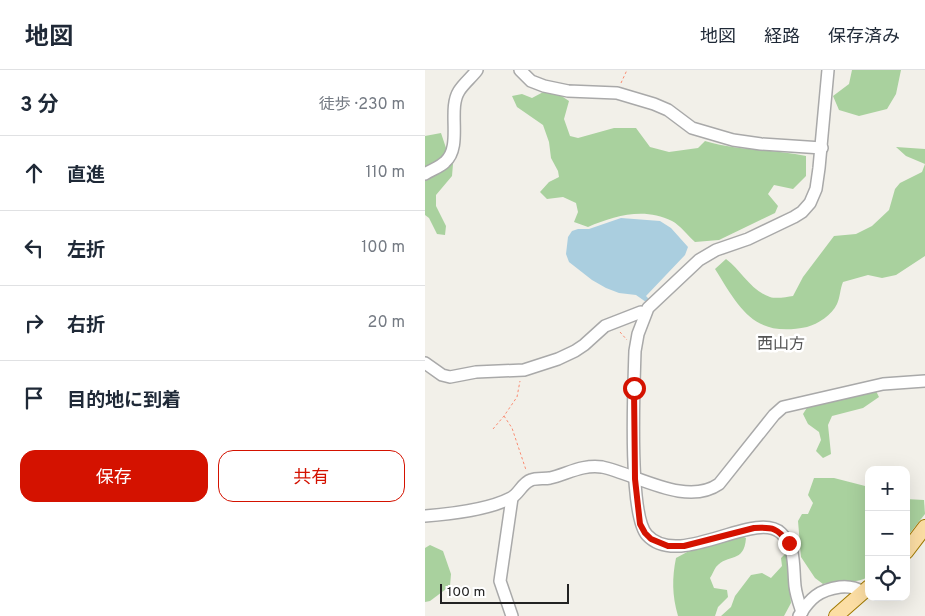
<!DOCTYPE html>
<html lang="ja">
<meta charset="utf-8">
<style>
body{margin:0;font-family:Overpass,"Noto Sans JP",sans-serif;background:#f2f2f3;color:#1f2937}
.controls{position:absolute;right:15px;bottom:15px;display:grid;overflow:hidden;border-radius:10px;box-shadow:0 5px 20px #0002}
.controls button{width:45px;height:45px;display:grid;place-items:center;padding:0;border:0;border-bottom:1px solid #e0e1e3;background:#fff;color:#1f2937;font:25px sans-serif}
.scale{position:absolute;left:15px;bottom:12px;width:129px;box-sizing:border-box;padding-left:5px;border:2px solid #222;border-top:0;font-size:14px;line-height:18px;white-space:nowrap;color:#222;-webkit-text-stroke:4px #fff;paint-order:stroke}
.stop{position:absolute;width:15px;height:15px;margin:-11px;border:4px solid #d41200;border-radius:50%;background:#fff}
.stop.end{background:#d41200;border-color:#fff;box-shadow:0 1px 5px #0008}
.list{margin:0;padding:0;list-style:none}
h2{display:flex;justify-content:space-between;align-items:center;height:65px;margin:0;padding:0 20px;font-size:21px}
h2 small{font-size:16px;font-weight:400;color:#747a83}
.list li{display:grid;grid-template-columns:32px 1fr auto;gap:15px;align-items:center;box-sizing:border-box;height:75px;padding:0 20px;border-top:1px solid #e0e1e3}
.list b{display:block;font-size:19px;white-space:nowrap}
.list em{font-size:16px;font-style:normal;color:#747a83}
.actions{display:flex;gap:10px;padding:15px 20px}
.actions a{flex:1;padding:11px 0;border:1px solid #d41200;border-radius:15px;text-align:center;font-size:18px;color:#d41200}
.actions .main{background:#d41200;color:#fff}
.icon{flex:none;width:28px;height:28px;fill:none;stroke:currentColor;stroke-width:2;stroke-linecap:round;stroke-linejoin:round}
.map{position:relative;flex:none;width:500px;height:546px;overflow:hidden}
header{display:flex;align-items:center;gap:30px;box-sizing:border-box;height:70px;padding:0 25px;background:#fff;border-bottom:1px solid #e0e1e3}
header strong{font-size:24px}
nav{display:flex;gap:28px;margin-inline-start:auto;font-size:18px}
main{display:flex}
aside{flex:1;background:#fff}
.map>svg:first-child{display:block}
</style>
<header>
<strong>地図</strong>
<nav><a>地図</a><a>経路</a><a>保存済み</a></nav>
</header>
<main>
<aside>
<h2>3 分<small>徒歩 · 230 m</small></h2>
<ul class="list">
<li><svg class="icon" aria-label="ahead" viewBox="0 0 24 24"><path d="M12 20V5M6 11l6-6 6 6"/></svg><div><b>直進</b></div><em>110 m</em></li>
<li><svg class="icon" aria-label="left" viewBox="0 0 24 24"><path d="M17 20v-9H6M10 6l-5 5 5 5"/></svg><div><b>左折</b></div><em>100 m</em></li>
<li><svg class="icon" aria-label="right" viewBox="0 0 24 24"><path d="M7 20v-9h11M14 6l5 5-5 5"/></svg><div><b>右折</b></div><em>20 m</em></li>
<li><svg class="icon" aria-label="arrive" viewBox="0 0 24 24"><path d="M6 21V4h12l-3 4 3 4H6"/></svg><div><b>目的地に到着</b></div></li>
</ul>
<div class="actions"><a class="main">保存</a><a>共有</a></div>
</aside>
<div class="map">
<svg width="500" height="546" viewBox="0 0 500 546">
<rect width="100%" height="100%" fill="#f2f0e9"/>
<g fill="#a9d19e">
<polygon points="427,0 476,0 471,24 462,39 434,46 414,40 408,26 424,14"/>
<path d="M 122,20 L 135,25 L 144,31 L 139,49 L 145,66 L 153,68 L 189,58 L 211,58 L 225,77 L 244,82 L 273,78 L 280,71 C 313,81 348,79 381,86 L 381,106 L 368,119 L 349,115 L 343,124 L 353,136 L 350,143 L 294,170 L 270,172 C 263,166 255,155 247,151 C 219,137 189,146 163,157 L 149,152 L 153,142 L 151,133 L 138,127 L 122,129 L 115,122 L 124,112 L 134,107 L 133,101 L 126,88 L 124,72 L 118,55 L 92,37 L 87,26 L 97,24 L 107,28 Z"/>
<polygon points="16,63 21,78 19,89 2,97 0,96 0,66"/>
<path d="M 471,77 L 500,79 L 500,186 L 471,205 L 457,208 L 443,205 L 418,212 C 415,219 415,228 412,234 C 407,245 393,254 382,257 C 329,268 315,239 290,199 L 301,189 C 316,200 326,221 345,227 C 351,229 362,227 368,226 L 378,207 L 409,166 L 431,164 L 447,156 L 464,140 L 470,119 L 475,113 L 497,102 L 500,94 L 481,86 Z"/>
<polygon points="25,92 28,94 27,106 11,125 11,136 21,156 20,165 12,164 4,148 0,145 0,108"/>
<polygon points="451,321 454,327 438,338 407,346 403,355 406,384 398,388 391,381 396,370 394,362 383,354 378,344 383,336"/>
<path d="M 389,408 L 409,408 L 444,417 L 444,506 C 434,513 426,511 415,511 C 409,511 404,513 398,514 L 390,508 L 376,487 L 373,451 L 377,444 L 383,444 L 388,433 L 383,425 Z"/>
<polygon points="481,429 499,430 500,444 481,468"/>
<path d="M 317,466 L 321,468 C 319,494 303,483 291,497 C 289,500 287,505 285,508 L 289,518 L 302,520 L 303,527 L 293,537 L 290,546 L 253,546 C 247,525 247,508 251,488 L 264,481 Z"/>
<polygon points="5,475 18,481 26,504 25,516 5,531 0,532 0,478"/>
<polygon points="362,482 366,533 359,546 296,546 306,537 310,526 326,505 337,503 346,508 357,496 356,488"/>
</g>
<polygon fill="#aacedf" points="196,148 235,151 246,158 263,177 260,185 221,226 224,229 221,232 211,225 194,223 181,218 167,210 144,192 141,184 143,167 147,161 153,159 164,159"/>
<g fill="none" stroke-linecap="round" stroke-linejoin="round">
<defs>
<g id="minor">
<polyline points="95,0 106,11 119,16 143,21 192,23 229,34 243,40 267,58 308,70 336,74 397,78"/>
<path d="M 0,104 C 6,100 15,97 20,92 C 38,76 22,40 34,21 C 39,13 47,7 52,0"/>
<polyline points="0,293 17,305 25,307 51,302 99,300 133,289 150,281 159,275 180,256 216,242 220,244"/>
<path d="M 0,446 C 26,444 63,440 86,428 C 94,424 97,413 106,410 C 111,408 119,409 125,408 C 142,404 158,394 177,397 C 211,404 261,437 294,414 L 349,345 L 358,337 L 458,314 L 500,311"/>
<path d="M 377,542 C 374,533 371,525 370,516 C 368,497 371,477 356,463 C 330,439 254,500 222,465 C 203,444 209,314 210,281 L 213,264 L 223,238 L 274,190 L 291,180 L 323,169 L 369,147 L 377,142 L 385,133 L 391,119 L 394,98 L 403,0"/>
<polyline points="87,546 75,511 87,428"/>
<path d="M 374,546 C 385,528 394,520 415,517 C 424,516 430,517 438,522"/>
</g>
<g id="major">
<polyline points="481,482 500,457"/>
<polyline points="411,546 444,517"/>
</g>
</defs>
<use href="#minor" stroke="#a9a9a9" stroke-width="14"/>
<use href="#major" stroke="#a07900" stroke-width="16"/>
<g stroke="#fa8c72" stroke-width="1" stroke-dasharray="2.5 2.5" stroke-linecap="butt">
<polyline points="196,13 202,0"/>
<polyline points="195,262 202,270"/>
<polyline points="79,346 87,358 101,400"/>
<polyline points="68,359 79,346 92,327 95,311"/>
</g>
<use href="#minor" stroke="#fff" stroke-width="11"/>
<use href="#major" stroke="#fcdea4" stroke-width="14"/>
</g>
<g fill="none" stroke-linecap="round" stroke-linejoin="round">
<path stroke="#d41200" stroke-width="6" d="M 209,318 L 210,409 L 215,454 L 220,463 L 226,469 L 243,476 L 259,476 L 329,458 C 348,457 352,458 364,473"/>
</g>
<g text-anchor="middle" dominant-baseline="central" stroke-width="5" stroke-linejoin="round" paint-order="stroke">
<g font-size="16" fill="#555" stroke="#fff">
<text x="356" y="275">西山方</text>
</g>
</g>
</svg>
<div class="controls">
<button>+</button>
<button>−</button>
<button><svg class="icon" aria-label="locate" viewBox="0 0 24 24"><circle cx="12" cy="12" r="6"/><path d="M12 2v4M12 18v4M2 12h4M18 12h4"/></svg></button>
</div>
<div class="scale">100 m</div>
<div class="stop" style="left:209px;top:318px"></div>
<div class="stop end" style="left:364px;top:473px"></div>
</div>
</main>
